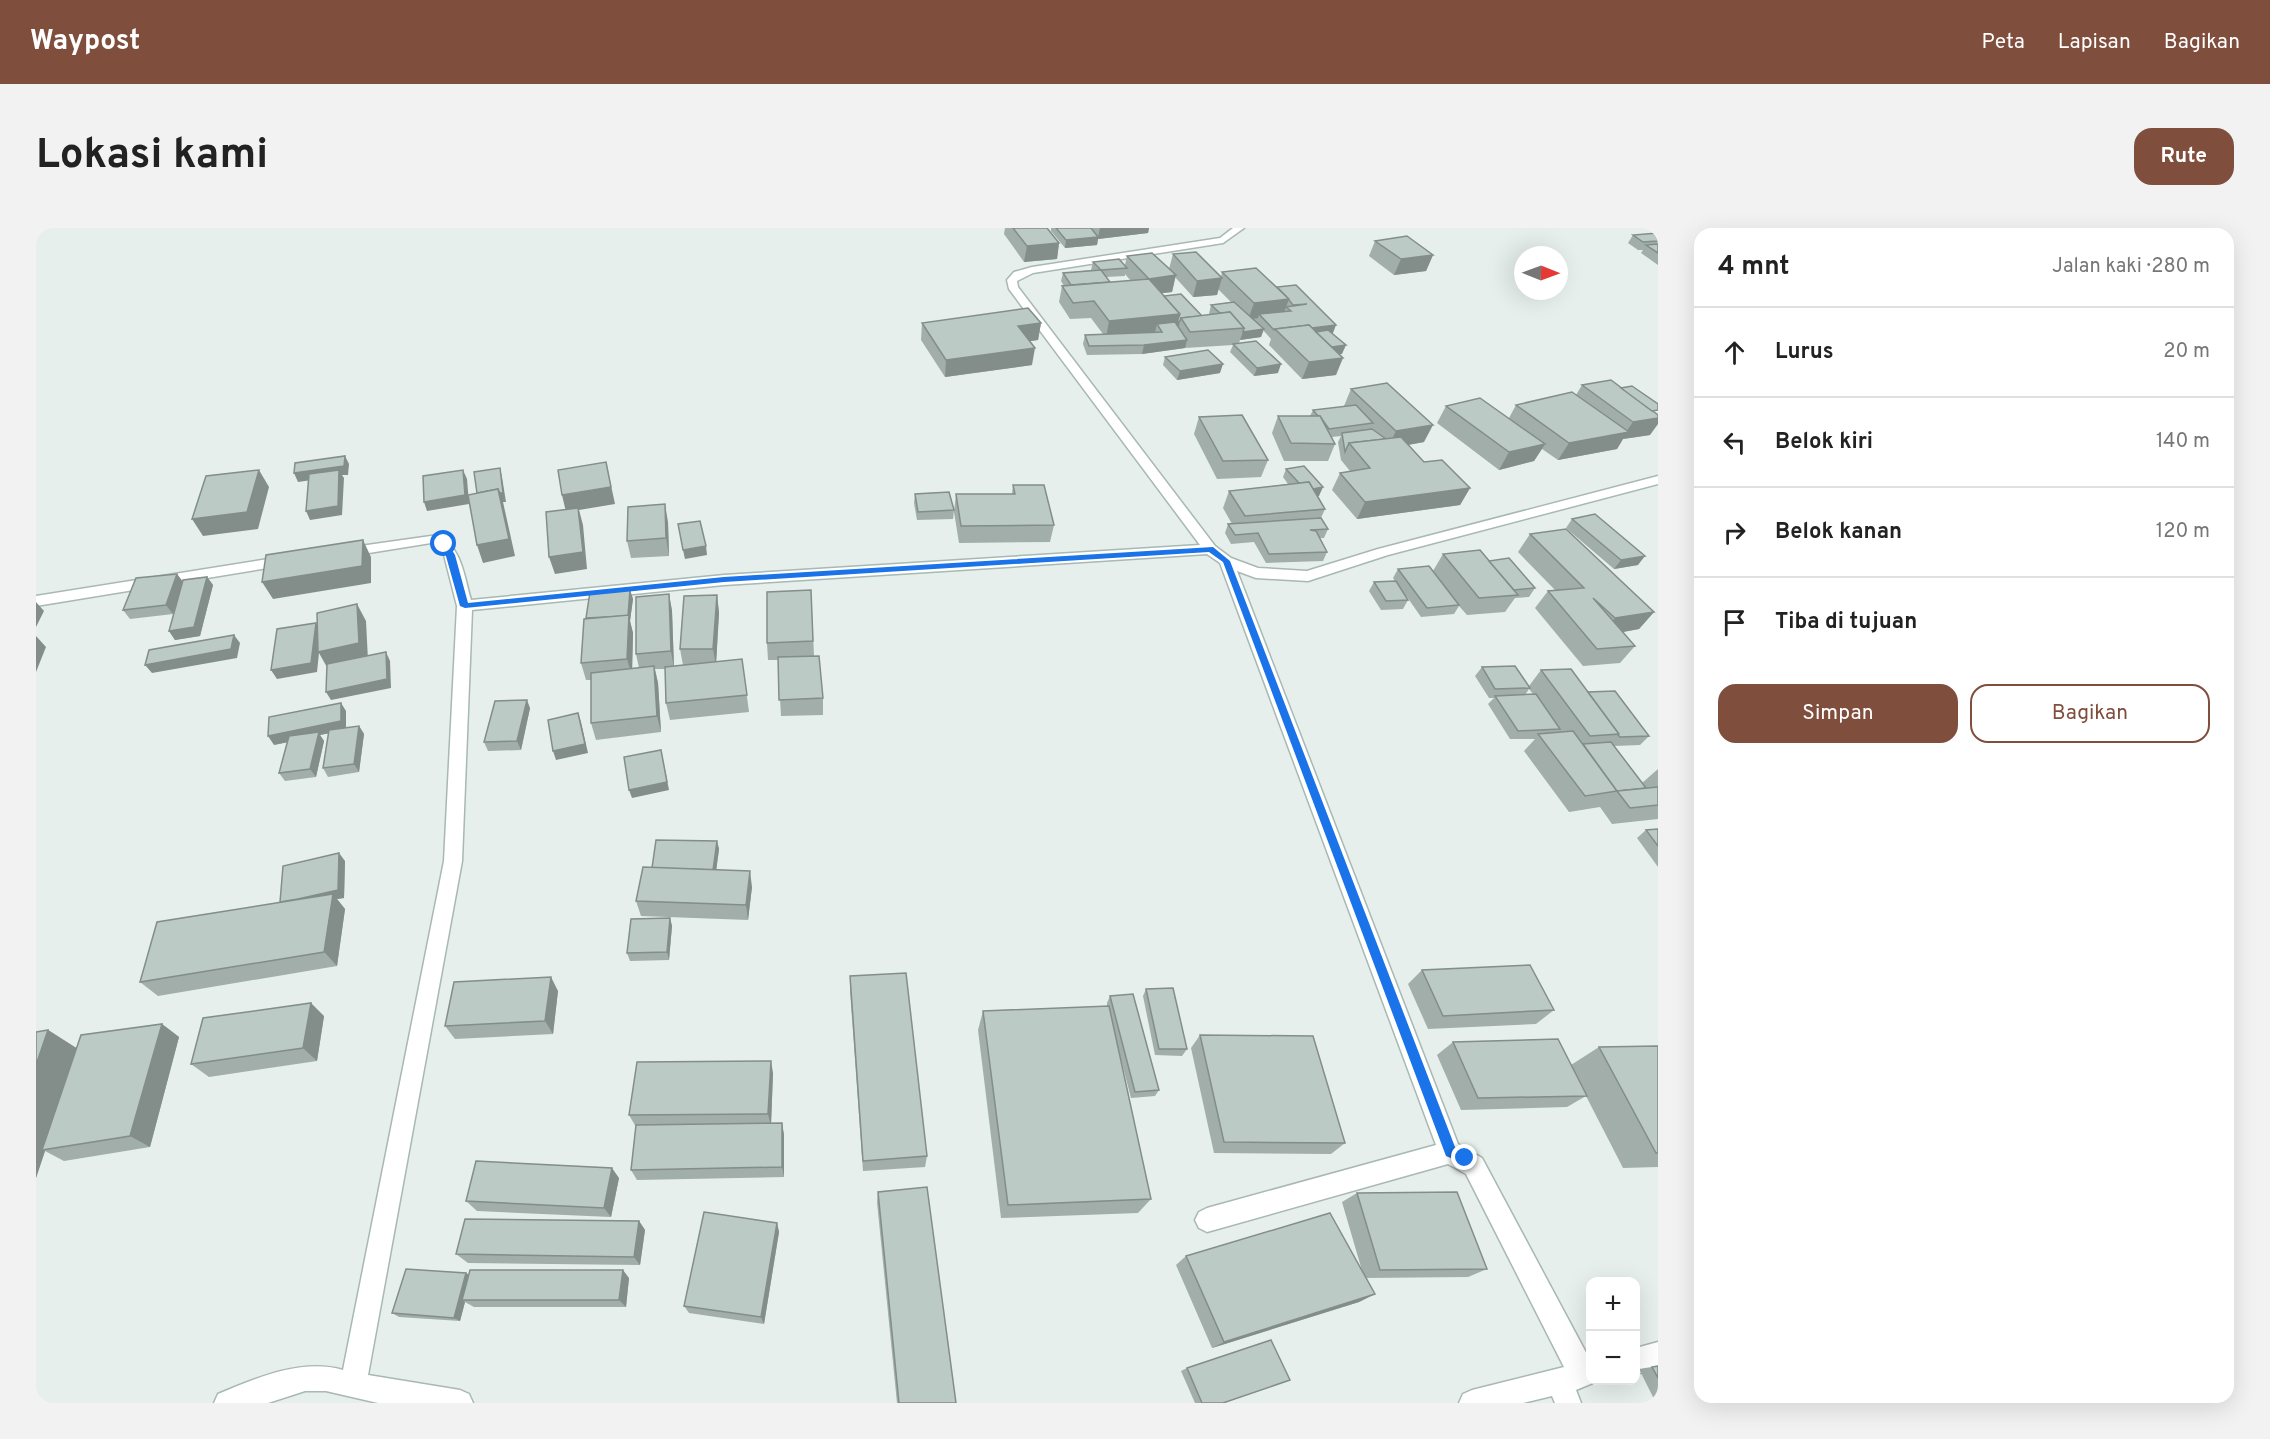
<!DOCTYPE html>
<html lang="id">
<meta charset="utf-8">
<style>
body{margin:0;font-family:Overpass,sans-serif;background:#f2f2f2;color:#222}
.controls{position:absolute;right:18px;bottom:18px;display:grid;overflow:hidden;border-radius:12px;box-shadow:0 6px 24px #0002}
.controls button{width:54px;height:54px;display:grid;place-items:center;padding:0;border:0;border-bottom:2px solid #e0e0e0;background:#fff;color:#222;font:30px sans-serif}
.compass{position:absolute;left:1478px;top:18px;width:54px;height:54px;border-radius:50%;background:#fff;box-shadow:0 6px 24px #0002;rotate:91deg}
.stop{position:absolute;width:18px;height:18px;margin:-14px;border:4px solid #1a73e8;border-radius:50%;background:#fff}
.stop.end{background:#1a73e8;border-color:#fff;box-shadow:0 2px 6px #0008}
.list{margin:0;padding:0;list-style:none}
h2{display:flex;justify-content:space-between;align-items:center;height:78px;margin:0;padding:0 24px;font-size:26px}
h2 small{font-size:20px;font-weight:400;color:#767676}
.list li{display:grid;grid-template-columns:39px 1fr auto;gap:18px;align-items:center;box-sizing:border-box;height:90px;padding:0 24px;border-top:2px solid #e0e0e0}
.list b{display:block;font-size:22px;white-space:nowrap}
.list em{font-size:20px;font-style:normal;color:#767676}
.actions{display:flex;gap:12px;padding:18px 24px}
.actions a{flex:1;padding:14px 0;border:2px solid #804e3d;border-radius:18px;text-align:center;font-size:21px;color:#804e3d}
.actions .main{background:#804e3d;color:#fff}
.icon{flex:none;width:33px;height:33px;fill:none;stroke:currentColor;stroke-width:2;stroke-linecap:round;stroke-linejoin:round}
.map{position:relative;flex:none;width:1622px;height:1175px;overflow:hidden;border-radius:18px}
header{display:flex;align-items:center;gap:36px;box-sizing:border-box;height:84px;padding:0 30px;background:#804e3d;color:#fff}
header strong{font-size:28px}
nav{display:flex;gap:33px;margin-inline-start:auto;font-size:21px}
.intro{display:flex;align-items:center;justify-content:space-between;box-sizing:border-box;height:144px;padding:0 36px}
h1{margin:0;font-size:42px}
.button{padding:15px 27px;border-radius:18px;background:#804e3d;color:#fff;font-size:21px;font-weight:700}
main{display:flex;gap:36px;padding:0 36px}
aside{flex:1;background:#fff;border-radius:18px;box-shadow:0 6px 24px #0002}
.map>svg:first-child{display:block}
</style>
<header>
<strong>Waypost</strong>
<nav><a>Peta</a><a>Lapisan</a><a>Bagikan</a></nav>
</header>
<div class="intro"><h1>Lokasi kami</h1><a class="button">Rute</a></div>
<main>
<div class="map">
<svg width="1622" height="1175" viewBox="0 0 1622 1175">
<rect width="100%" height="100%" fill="#e6efeb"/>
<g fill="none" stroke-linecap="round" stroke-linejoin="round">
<defs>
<g id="minor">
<path d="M 1197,0 L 1208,0 L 1187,15 L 997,45 L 981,53 L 982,59 L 1179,318 L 1195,330 L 1222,340 L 1271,343 L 1342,321 L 1622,248 L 1622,256 L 1352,327 L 1272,353 L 1220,350 L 1201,343 L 1422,916 L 1446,930 L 1554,1132 L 1554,1152 L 1564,1152 L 1540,1162 L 1545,1175 L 1519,1175 L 1516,1168 L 1487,1175 L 1423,1175 L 1427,1166 L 1436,1162 L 1528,1139 L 1430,946 L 1412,936 L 1171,1004 L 1163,1000 L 1159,992 L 1163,984 L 1171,980 L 1400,917 L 1184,335 L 1171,326 L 688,357 L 436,382 L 426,633 L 332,1147 L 424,1162 L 433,1166 L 437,1175 L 342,1175 L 290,1163 L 269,1163 L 232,1175 L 178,1175 L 182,1166 C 220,1150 266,1130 307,1142 L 408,633 L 421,378 L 408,327 L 403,319 L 395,315 L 308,329 L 301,324 L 303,321 L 402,307 C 426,320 428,348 435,372 L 688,347 L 1164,317 L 973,61 L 971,52 L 978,44 L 996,39 L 1184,10 Z"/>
<polygon points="251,328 258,333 256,336 0,378 0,368"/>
<polygon points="1622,1114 1622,1140 1600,1146 1600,1120"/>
</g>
</defs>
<use href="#minor" stroke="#a8b8b2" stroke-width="3"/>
<use href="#minor" fill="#fff" fill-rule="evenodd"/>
</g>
<g fill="#a1aea9" fill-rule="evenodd">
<polygon points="969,0 1011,0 1023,15 1021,31 988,34 968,6"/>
<polygon points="1015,0 1113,0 1112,5 1062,11 1061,17 1029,20 1015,3"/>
<polygon points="1622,5 1622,37 1605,25 1607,22 1602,22 1592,15 1597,7"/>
<polygon points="1339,13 1397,27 1390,43 1358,47 1333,28"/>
<path d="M 1137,26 L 1185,49 L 1186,44 L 1241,59 L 1296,105 L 1306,126 L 1303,126 L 1300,147 L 1266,151 L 1233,117 L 1235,111 L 1227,102 L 1225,109 L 1204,112 L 1203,115 L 1242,145 L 1218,148 L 1194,124 L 1197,117 L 1149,120 L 1106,126 L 1051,127 L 1047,116 L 1049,107 L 1067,106 L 1055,90 L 1034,91 L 1023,74 L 1026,58 L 1028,58 L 1025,53 L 1027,45 L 1055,42 L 1057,34 L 1089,37 L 1091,28 L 1133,41 ZM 1089,46 L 1095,53 L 1074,54 L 1070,49 L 1089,48 ZM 1139,49 L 1157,69 L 1181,67 L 1182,61 L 1195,74 L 1175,77 L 1173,86 L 1174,87 L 1166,88 L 1128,68 L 1126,65 L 1136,64 Z"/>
<polygon points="886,95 1005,95 1002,112 994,113 996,137 909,149 885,112"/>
<polygon points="1129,129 1184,145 1141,152 1127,137"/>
<polygon points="1546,157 1614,207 1587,211 1581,221 1522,232 1506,221 1498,233 1463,242 1401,195 1410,178 1473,190 1480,177 1540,167"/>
<polygon points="1315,161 1388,214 1372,217 1388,234 1434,260 1424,277 1321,291 1296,262 1304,245 1314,243 1305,232 1302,214 1305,208 1296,209 1299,216 1292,233 1248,233 1236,205 1242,188 1274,188 1277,182 1309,179 1308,178"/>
<polygon points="1163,189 1232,232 1225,249 1181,251 1158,206"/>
<polygon points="1250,241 1283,268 1282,268 1289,281 1285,290 1292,301 1288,310 1284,310 1291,324 1287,333 1230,335 1218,314 1195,316 1189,305 1192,296 1196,296 1187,280 1193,263 1252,256 1247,249"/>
<polygon points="977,257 1018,297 1014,314 923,315 918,284 920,266 976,266"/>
<polygon points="879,266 918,282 917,291 881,292 878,275"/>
<polygon points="1536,291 1602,337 1578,341 1530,300"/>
<polygon points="632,294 633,328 595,330 591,313"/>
<polygon points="1494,306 1618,384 1603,401 1587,404 1599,418 1584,435 1547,438 1499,380 1512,363 1519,362 1482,324"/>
<polygon points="1407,326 1453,333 1499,360 1493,369 1479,370 1469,384 1431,387 1423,378 1418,386 1385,389 1369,366 1372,372 1367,381 1345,382 1333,363 1338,354 1359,353 1357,350 1362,341 1397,343"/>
<polygon points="141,346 147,354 171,349 177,357 164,408 139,412 133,403 143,366 137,386 94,391 87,382"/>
<polygon points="594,362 597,371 594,393 597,405 596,440 603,440 600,426 633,366 636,383 638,438 647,437 644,421 681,367 683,385 680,434 706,431 713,484 634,492 630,475 629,441 619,441 622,455 625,504 560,512 555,495 555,452 550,452 545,435 550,390"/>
<polygon points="775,362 778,428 787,470 787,487 745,488 742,432 732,432 731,415"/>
<path d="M 1446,439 L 1493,458 L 1505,442 L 1552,464 L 1613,508 L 1604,517 L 1578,518 L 1606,555 L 1622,541 L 1622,591 L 1576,596 L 1564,579 L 1533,584 L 1488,523 L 1499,511 L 1474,511 L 1452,476 L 1458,470 L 1453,470 L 1439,448 ZM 1493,461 L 1497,466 L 1489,467 Z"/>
<polygon points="494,480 485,522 452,523 448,514"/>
<polygon points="310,483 310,500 323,498 328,506 323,544 292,549 287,540 293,505 284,507 288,513 280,549 249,553 243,545 251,514 238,517"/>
<polygon points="1622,601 1622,639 1601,610 1610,602"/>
<polygon points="681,613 683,621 680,642 716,659 712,692 605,688 600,673 616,640"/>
<polygon points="309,633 308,670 301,671 309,681 301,738 122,768 104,754 244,674"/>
<polygon points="634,690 636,698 633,732 594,733 591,725"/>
<polygon points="1386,742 1518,782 1500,796 1392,801 1372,756"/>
<polygon points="814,748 891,928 889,939 827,943 814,762"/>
<polygon points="1110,761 1151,821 1146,828 1119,827 1107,768"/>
<polygon points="522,763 517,806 419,811 409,798"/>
<polygon points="1074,768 1123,862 1119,868 1095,870 1081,816 1115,971 1102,985 965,990 942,802 947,783 1071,778 1071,775"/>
<polygon points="288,788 281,833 173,849 155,836"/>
<polygon points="126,796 143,809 114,919 28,933 9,923 0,950 0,804 12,802 40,820"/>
<polygon points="1164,807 1309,915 1295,926 1178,925 1155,820"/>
<polygon points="1417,814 1535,837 1563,819 1622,818 1622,939 1587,940 1550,868 1531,879 1425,882 1401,827"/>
<polygon points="737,845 735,895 746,895 748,907 748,949 601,952 595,942 600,899 593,887"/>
<polygon points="583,950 575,989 441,983 430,973"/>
<polygon points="842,964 920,1175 861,1175 841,974"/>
<polygon points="1321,965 1451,1041 1432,1049 1329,1050 1339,1066 1323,1074 1176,1120 1140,1037 1150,1028 1327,1046 1306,974"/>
<polygon points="603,993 609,1002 604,1037 432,1035 420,1026"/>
<polygon points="741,995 743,1004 728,1096 653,1085 648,1078"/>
<polygon points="430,1045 432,1047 593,1050 590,1079 438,1079 429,1074 424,1093 363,1089 356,1085"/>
<polygon points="1622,1138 1622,1175 1620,1175 1603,1141"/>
<polygon points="1151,1140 1187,1175 1159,1175 1145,1143"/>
</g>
<g fill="#838d89">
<polygon points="1064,0 1113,0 1112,5 1062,11 1061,17 1029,20 1030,12 1062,9"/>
<polygon points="1023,15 1021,31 988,34 991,18"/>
<polygon points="1397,27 1390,43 1358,47 1365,31"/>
<polygon points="1140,47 1136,64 1110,67 1113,51"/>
<polygon points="1186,50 1181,67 1157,69 1161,53"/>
<polygon points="1253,71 1247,87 1223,86 1222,90 1212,92 1218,75"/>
<polygon points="1144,86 1144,93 1142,102 1121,96 1119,104 1070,110 1073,93"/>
<polygon points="1005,95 1002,112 980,115 982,98"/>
<polygon points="1300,97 1297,105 1241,103"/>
<polygon points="1228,101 1225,109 1204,112 1207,104"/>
<polygon points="1151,112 1149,120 1106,126 1108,117"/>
<polygon points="1310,117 1306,126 1283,129 1287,120"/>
<polygon points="999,120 996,137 909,149 910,132"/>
<polygon points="1307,130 1300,147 1266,151 1273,134"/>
<polygon points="1187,136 1184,145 1141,152 1144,143"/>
<polygon points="1245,136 1242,145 1218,148 1221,140"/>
<polygon points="1622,190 1622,196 1614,207 1587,211 1581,221 1522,232 1533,215 1590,204 1597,194"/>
<polygon points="1397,197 1388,214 1360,219 1352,219 1360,203"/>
<polygon points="1509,216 1498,233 1463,242 1473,224"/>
<polygon points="309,228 313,236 312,247 306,247 308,250 306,287 274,292 270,283 303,248 262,254 258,245"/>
<polygon points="570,234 579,276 543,282 547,297 551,341 519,346 513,329 530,284 526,267"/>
<polygon points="464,240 466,249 470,274 467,274 479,328 447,335 441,317"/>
<polygon points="223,242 233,259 222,301 167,308 156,291"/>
<polygon points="427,242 431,251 433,276 391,283 388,274"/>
<polygon points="1287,259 1283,268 1265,271 1269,262"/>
<polygon points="1434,260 1424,277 1321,291 1329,274"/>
<polygon points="629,276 632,294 633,328 630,310"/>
<polygon points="327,312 335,329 335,355 237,371 226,354"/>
<polygon points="670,318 671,327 649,331 647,322"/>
<polygon points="1609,328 1602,337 1578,341 1585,332"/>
<polygon points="141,346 147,354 137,386 130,377"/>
<polygon points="171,349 177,357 164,408 139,412 133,403"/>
<polygon points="594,362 597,371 594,393 597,405 596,448 591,431 592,390"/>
<polygon points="633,366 636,383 638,440 635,423"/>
<polygon points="681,367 683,385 680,438 677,421"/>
<polygon points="0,374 8,383 0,399"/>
<polygon points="321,376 330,393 332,432 292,441 283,425 281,444 241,451 235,442 280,395 285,404"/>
<polygon points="1618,384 1603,401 1565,408 1579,390"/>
<polygon points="198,407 204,415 201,430 116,445 109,437"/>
<polygon points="0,408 10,419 0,444"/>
<polygon points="350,424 354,433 355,460 295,472 290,464"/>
<polygon points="618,438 622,455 625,504 621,488"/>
<polygon points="491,472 494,480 485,522 481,513"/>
<polygon points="305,475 310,483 310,502 284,507 288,513 280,549 274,541 282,508 238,517 232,508"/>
<polygon points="542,485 545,494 552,525 520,532 517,523"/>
<polygon points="323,498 328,506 323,544 318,536"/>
<polygon points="627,531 633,562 596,570 593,562"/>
<polygon points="681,613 683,621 679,652 677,644"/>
<polygon points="303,625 309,633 308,670 301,671 309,681 301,738 251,683"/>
<polygon points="714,643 716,659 712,692 710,677"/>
<polygon points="634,690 636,698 633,732 631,724"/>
<polygon points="515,749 522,763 517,806 509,793"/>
<polygon points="275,775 288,788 281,833 267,820"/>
<polygon points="126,796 143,809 114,919 94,908"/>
<polygon points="12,802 42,821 6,922 9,923 0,950 0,837"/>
<polygon points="735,833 737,845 735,898 732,886"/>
<polygon points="746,895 748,907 748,949 746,939"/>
<polygon points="576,940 583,950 575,989 568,980"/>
<polygon points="603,993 609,1002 604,1037 598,1029"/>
<polygon points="741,995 743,1004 728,1096 725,1089"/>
<polygon points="587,1042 593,1050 590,1079 583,1072"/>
<polygon points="430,1045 436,1049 426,1072 429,1074 424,1093 418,1090"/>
<polygon points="1339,1066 1323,1074 1176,1120 1188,1114"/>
</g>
<g fill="#bbcac4" stroke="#838d89" stroke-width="1.5">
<polygon points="977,0 1011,0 1023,15 991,18"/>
<polygon points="1020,0 1055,0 1062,9 1030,12"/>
<polygon points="1622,5 1622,13 1607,14 1597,7"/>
<polygon points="1371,8 1397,27 1365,31 1339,13"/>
<polygon points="1622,16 1622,25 1610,17"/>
<polygon points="1160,24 1186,50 1161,53 1137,26"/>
<polygon points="1116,25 1140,47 1113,51 1091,28"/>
<polygon points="1083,31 1091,40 1065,42 1057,34"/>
<polygon points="1220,40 1253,71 1218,75 1186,44"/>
<polygon points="1065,42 1074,54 1035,57 1027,45"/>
<polygon points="1113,51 1144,86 1073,93 1058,73 1037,75 1026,58"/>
<polygon points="1260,57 1300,97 1276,100 1273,97 1239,101 1238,102 1223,86 1255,83 1250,79 1271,76 1257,77 1253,72 1253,71 1241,59"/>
<polygon points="1145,66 1166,88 1145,90 1144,93 1141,94 1144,86 1128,68"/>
<polygon points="1198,74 1228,101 1207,104 1208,100 1194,84 1184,85 1175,77"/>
<polygon points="992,80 1005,95 982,98 999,120 910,132 886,95"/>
<polygon points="1194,84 1208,100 1154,104 1145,90"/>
<polygon points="1139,94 1151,112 1108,117 1053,118 1049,107 1126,104 1121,96"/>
<polygon points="1273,97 1307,130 1273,134 1239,101"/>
<polygon points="1292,102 1310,117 1296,119 1280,104"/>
<polygon points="1220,113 1245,136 1221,140 1197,116"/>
<polygon points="1172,122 1187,136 1144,143 1129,129"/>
<polygon points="1575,152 1622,187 1622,190 1597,194 1546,157"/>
<polygon points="1351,155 1397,197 1360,203 1315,161"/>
<polygon points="1596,158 1622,176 1622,182 1616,183 1585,160"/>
<polygon points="1536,164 1593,204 1533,215 1480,177"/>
<polygon points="1444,170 1509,216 1473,224 1410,178"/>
<polygon points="1320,177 1337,195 1293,201 1288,194 1284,188 1282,188 1277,182"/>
<polygon points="1206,187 1232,232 1187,233 1163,189"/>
<polygon points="1242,188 1284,188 1299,216 1255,215"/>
<polygon points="1336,201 1350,211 1313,215 1309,224 1306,205"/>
<polygon points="1365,209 1388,234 1406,232 1434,260 1329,274 1304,245 1334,240 1313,215"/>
<polygon points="309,228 308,238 258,245 259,235"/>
<polygon points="570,234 575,259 526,267 522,242"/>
<polygon points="1268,238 1287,259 1277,261 1273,254 1263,255 1250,241"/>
<polygon points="464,240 467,265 464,265 462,261 441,265 438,244"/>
<polygon points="223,242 211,284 156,291 170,248"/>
<polygon points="303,242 302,278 270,283 273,246"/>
<polygon points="427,242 429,267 388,274 387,248"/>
<polygon points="1273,254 1289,281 1209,288 1193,263"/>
<polygon points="977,257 1008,257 1018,297 925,298 920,266 979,266"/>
<polygon points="462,261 473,311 441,317 432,267"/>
<polygon points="913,264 918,282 882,284 879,266"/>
<polygon points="629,276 630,310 591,313 592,279"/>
<polygon points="542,280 547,324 513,329 510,284"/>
<polygon points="1559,286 1609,328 1585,332 1536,291"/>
<polygon points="1285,290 1292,301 1274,302 1280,303 1291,324 1233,326 1222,305 1199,307 1192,296"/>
<polygon points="664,293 670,318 647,322 642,296"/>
<polygon points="1530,301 1618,384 1579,390 1557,370 1599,418 1561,421 1512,363 1548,360 1494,306"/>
<polygon points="327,312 326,338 226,354 230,327"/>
<polygon points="1444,322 1482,367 1443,370 1407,326"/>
<polygon points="1473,330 1499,360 1478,362 1453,333"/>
<polygon points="1393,338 1423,377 1391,380 1362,341"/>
<polygon points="141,346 130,377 87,382 100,350"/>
<polygon points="171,349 158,399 133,403 147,352"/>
<polygon points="1360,353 1372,372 1350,373 1338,354"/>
<polygon points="594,362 592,388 550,390 554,364"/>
<polygon points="775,362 777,413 731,415 731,364"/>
<polygon points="633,366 635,423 600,426 600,369"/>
<polygon points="681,367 677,421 644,421 648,368"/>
<polygon points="321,376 323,415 282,424 281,385"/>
<polygon points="593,387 591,431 545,435 548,391"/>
<polygon points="280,395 275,435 235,442 241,401"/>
<polygon points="198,407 195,421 109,437 113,422"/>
<polygon points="350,424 351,451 290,464 291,436"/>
<polygon points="783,428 787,470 743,472 742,429"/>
<polygon points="706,431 711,467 630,475 629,439"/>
<polygon points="618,438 621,488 555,495 555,445"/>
<polygon points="1479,438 1494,460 1459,461 1446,439"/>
<polygon points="1535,441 1583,506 1554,508 1505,442"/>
<polygon points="1579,463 1613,508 1584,509 1582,507 1583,506 1552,464"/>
<polygon points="1500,466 1524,501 1482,503 1459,468"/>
<polygon points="491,472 481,513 448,514 459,473"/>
<polygon points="305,475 305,493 232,508 233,489"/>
<polygon points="542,485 549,516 517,523 512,492"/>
<polygon points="323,498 318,536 287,540 293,502"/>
<polygon points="1537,503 1581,563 1549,568 1502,506"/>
<polygon points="283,504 274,541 243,545 253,508"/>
<polygon points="1575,514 1610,560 1581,563 1547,516"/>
<polygon points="625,522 631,554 593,562 588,529"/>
<polygon points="1622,559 1622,577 1594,580 1581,563"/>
<polygon points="1622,601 1622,618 1610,602"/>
<polygon points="620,612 681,613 677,642 616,640"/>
<polygon points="303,625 302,662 262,671 244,674 247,638"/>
<polygon points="607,639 714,643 710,677 600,673"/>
<polygon points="297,666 288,724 104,754 121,694"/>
<polygon points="634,690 631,724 591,725 595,691"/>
<polygon points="1494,737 1518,782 1407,788 1386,742"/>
<polygon points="870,745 891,928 827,933 814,748"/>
<polygon points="515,749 509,793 409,798 418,754"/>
<polygon points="1137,760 1151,821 1123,821 1110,761"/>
<polygon points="1097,766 1123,862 1099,864 1074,768"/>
<polygon points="275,775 267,820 155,836 167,790"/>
<polygon points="1073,778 1115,971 972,977 947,783"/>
<polygon points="126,796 94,908 6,922 45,807"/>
<polygon points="12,802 0,837 0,804"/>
<polygon points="1164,807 1277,808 1309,915 1188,914"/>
<polygon points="1522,811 1551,868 1442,870 1417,814"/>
<polygon points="1622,818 1622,925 1620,925 1563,819"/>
<polygon points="735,833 732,886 593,887 601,834"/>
<polygon points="746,895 746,939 595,942 600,897"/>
<polygon points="440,933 576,940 568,980 430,973"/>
<polygon points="891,959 920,1175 863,1175 842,964"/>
<polygon points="1421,964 1451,1041 1344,1042 1321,965"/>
<polygon points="668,984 741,995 725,1089 648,1078"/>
<polygon points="1294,985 1339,1066 1188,1114 1150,1028"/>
<polygon points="429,991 603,993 598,1029 420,1026"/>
<polygon points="370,1041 430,1045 418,1090 356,1085"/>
<polygon points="434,1042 587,1042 583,1072 426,1072"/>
<polygon points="1235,1112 1254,1152 1187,1175 1166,1175 1151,1140"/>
<polygon points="1622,1138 1622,1150 1616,1139"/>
</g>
<polygon fill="#1a73e8" points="406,314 411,314 419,327 432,375 688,349 1177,319 1194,333 1419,919 1434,926 1434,935 1429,936 1410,928 1187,334 1173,324 688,354 429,380 424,378"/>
</svg>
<div class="controls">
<button>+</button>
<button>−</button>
</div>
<svg class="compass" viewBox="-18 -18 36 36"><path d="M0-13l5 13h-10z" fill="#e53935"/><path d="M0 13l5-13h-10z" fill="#767676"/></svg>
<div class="stop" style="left:408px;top:316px"></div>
<div class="stop end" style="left:1429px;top:930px"></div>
</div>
<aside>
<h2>4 mnt<small>Jalan kaki · 280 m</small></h2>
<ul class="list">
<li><svg class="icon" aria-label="ahead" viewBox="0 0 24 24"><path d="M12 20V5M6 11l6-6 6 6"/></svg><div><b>Lurus</b></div><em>20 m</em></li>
<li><svg class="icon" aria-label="left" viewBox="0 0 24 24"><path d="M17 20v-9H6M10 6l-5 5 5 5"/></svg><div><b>Belok kiri</b></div><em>140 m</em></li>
<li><svg class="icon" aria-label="right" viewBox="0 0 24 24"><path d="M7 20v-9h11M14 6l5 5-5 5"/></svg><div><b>Belok kanan</b></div><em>120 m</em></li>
<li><svg class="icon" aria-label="arrive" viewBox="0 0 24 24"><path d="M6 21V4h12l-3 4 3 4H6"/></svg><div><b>Tiba di tujuan</b></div></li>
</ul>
<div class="actions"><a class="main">Simpan</a><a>Bagikan</a></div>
</aside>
</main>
